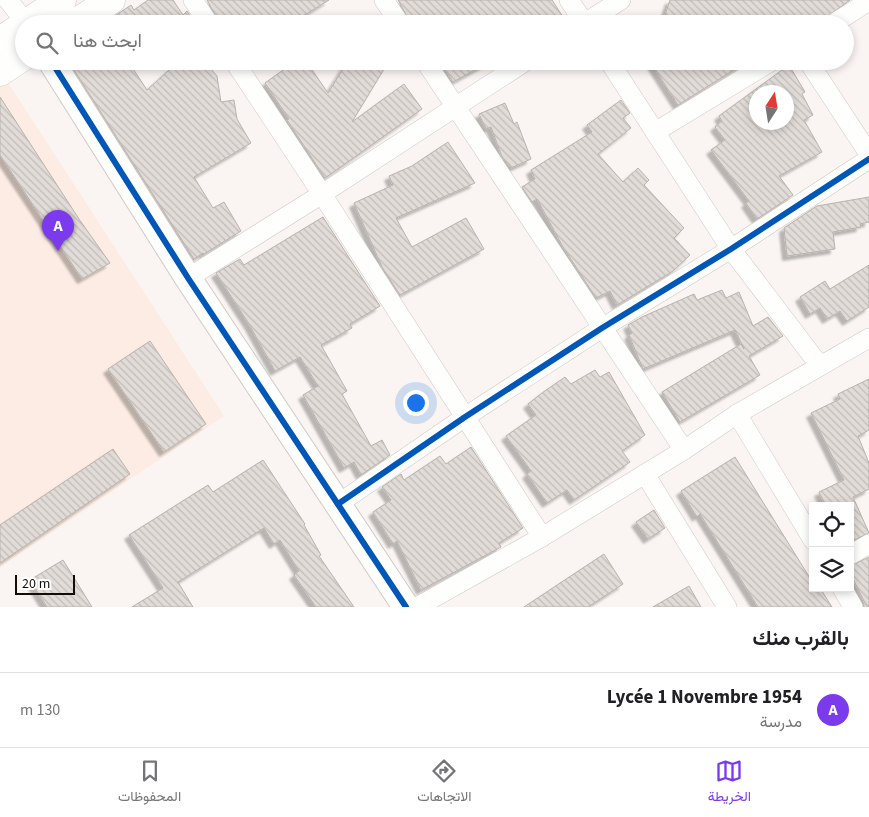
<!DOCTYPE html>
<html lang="ar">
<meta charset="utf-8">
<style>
body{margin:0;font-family:"Source Sans 3",Vazirmatn,sans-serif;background:#f6f6f6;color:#202124;direction:rtl}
.controls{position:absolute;right:15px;bottom:15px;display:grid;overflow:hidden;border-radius:0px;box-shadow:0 2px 8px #0003}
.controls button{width:45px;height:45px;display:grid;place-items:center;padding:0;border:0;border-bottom:1px solid #e0e0e0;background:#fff;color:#202124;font:25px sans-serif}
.compass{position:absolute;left:749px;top:85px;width:45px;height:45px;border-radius:50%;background:#fff;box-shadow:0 2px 8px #0003;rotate:12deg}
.scale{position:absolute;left:15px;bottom:12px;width:60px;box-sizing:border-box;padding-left:5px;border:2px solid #130c07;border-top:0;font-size:14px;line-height:18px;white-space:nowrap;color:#130c07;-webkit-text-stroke:4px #fff;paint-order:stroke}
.you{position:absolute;left:415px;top:402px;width:18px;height:18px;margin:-12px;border:4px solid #fff;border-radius:50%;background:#1a73e8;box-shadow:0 0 0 8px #1a73e833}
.badge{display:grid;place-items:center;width:32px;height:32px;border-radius:50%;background:#7c3aed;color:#fff;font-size:16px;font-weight:700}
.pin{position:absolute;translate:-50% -41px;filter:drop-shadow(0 1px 2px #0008)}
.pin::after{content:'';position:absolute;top:26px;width:18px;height:15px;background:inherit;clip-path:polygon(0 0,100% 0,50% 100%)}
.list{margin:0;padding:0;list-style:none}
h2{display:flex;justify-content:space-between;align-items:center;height:65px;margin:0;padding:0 20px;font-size:21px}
h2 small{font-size:16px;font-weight:400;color:#757577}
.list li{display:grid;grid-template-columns:32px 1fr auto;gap:15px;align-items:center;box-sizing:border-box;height:75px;padding:0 20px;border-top:1px solid #e0e0e0}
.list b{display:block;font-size:19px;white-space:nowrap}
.list p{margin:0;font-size:16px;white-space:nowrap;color:#757577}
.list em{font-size:16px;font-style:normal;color:#757577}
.icon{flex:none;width:28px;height:28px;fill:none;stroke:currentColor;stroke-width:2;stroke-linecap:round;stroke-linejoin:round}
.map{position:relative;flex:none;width:869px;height:607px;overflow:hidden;direction:ltr}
.search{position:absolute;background:#fff;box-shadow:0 2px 8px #0003;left:15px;right:15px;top:15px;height:55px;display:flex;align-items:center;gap:12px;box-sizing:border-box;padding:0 18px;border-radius:28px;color:#757577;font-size:19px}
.sheet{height:140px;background:#fff}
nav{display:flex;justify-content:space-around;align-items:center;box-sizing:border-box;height:70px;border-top:1px solid #e0e0e0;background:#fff;font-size:14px;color:#757577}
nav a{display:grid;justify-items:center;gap:2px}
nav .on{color:#7c3aed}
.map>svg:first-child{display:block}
</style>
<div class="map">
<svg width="869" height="607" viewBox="0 0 869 607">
<defs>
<pattern id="building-back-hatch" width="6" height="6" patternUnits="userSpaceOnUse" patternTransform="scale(1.25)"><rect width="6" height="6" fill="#e2dcd8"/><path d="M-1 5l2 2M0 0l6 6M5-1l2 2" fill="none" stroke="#c1bcb8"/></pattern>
<filter id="shadow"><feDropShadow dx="-4.5" dy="4.5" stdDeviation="1" flood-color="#0004"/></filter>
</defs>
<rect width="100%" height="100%" fill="#faf5f2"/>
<polygon fill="#fcece3" points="7,81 224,416 0,567 0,86"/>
<g fill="url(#building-back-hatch)" stroke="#b9b2af" fill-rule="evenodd" filter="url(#shadow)">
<polygon points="148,0 173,0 183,15 187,11 195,24 103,24 131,5 134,10"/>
<polygon points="207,0 329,0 290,24 223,24 221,21 220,24"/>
<polygon points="398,0 552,0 563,17 552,24 411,24"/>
<polygon points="670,0 850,0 817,24 662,24"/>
<polygon points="128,61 147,90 179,61 204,61 217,76 221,102 234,100 237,119 251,143 194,177 213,208 224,202 241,231 204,254 203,253 194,259 69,62"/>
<polygon points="296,61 306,61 328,93 348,61 389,61 352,122 404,84 422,109 325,178 287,120 289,119 265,83"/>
<polygon points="439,61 491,61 453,82"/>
<polygon points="650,61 748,61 678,105"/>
<path d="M 789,65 L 805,92 L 802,94 L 813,115 L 804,120 L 822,152 L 779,176 L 793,195 L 757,219 L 746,203 L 749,201 L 711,150 L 725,140 L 715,127 L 722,121 L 719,116 ZM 756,92 L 786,92 L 786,122 L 756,122 Z"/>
<polygon points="0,97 79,219 110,263 82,279 0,155"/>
<polygon points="621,100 630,113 623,118 631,128 598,154 623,182 638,168 649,180 644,185 684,228 674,238 690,255 673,271 617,305 610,291 596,298 563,247 537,199 532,202 522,187 535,179 531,170 592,132 587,125"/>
<polygon points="505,103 514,124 517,122 531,159 511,168 502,157 491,127 486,129 479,114"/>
<polygon points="448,142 475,183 396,218 412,247 466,218 484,249 400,295 382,267 354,203 393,185 389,176 412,166"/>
<polygon points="869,197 869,222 860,224 861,227 833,232 835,249 787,256 784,228 817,206"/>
<polygon points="323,217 380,306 350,324 352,328 321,345 347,391 342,394 371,446 382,440 390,455 361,475 354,462 344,468 303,395 318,386 300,357 275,371 249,324 216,273 240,259 244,265"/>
<polygon points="869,265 869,307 847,321 840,311 827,319 820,308 810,314 800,297 825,281 830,289"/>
<polygon points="722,290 726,298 739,292 753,326 768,317 783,336 749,356 760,375 680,422 662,392 741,344 744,349 735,330 643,369 629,335 632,333 628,325 642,317 694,294 697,300"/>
<polygon points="150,341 206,424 164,452 108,369"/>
<polygon points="595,370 600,377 609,372 645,435 622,451 630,462 574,500 567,490 547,503 527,474 531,471 506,436 536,415 528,404 542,393 565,377 571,384"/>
<polygon points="869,379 869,430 858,436 869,463 869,489 853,497 869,533 850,542 850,506 826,506 819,492 844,480 811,413 840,399 838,394"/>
<polygon points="471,447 523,528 499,543 501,547 421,590 397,541 393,544 373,512 391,500 382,487 401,474 404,480 440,456 446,464"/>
<polygon points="113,449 130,474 0,563 0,525"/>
<polygon points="735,457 813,583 813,588 820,588 832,607 758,607 700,514 697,517 681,491"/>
<polygon points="263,460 305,524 304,525 321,555 319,556 354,607 316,607 294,575 299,571 280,540 274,544 264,528 178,582 193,607 132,607 163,588 129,535 208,485 213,492"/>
<polygon points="654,510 665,528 648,539 636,522"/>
<polygon points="604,554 623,584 588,607 524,607"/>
<polygon points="869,557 869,607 867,607 850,573 850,566"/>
<polygon points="63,560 92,607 47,607 30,580"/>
<polygon points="689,586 701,607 653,607"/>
</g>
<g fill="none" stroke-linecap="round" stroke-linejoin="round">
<defs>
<g id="street">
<polyline points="8,0 27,24"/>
<polyline points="193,0 209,24"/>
<polyline points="384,0 400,24"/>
<polyline points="569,0 585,24"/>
<polyline points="583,24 621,0"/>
<polyline points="833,24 869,1"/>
<polyline points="234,61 322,194 542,537"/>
<polyline points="425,61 684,450"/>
<polyline points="609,61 731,249 820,366"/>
<polyline points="808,61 869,154"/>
<polyline points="655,132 772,61"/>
<polyline points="188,278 322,194 526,61"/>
<polyline points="737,414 813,540"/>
<polyline points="645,474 727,607"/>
<polyline points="338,504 465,417 602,328 731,249 869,159"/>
<polyline points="850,555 869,544"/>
<polyline points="842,588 853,607"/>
<polyline points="417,607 542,537 684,450 737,414 869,338"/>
</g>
<polyline id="secondary" points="51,61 188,278 406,607"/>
<g id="primary">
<polyline points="25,24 62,0"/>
<polyline points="74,24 111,0"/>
<polyline points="0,41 24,25"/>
<polyline points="0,72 24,56"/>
</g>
</defs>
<use href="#street" stroke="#d1cac6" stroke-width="20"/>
<use href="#secondary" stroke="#d1cac6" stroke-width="28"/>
<use href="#primary" stroke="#d1cac6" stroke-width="29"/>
<use href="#street" stroke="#fefefd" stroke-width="19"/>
<use href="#secondary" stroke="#fefefd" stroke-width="26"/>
<use href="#primary" stroke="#fefefd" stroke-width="28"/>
<defs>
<g id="cycleway">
<polyline points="51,61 188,278 406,607"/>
<polyline points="338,504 465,417 602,328 731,249 869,159"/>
</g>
</defs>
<use href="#cycleway" stroke="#fff" stroke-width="9"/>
<use href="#cycleway" stroke="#0057b8" stroke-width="6"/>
</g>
</svg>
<div class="controls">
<button><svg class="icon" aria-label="locate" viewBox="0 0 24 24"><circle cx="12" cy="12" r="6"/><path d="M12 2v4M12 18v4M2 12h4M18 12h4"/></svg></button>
<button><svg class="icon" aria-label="layers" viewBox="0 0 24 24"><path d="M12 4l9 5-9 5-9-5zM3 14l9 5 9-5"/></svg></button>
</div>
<svg class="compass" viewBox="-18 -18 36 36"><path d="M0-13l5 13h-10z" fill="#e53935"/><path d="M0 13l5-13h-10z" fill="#757577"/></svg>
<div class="scale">20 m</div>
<div class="you"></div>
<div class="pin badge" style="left:58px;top:251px">A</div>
<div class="search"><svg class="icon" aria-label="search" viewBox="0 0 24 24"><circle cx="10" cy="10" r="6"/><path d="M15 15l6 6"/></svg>ابحث هنا</div>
</div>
<section class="sheet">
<h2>بالقرب منك<small></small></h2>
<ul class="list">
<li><span class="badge">A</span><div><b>Lycée 1 Novembre 1954</b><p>مدرسة</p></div><em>130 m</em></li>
</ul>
</section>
<nav>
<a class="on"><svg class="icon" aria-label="map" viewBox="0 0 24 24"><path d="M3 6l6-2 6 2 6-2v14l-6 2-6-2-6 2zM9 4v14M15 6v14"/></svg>الخريطة</a>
<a><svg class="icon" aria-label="directions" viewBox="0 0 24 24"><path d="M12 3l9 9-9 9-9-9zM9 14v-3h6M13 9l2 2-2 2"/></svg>الاتجاهات</a>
<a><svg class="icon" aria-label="saved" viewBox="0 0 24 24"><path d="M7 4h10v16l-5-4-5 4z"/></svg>المحفوظات</a>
</nav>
